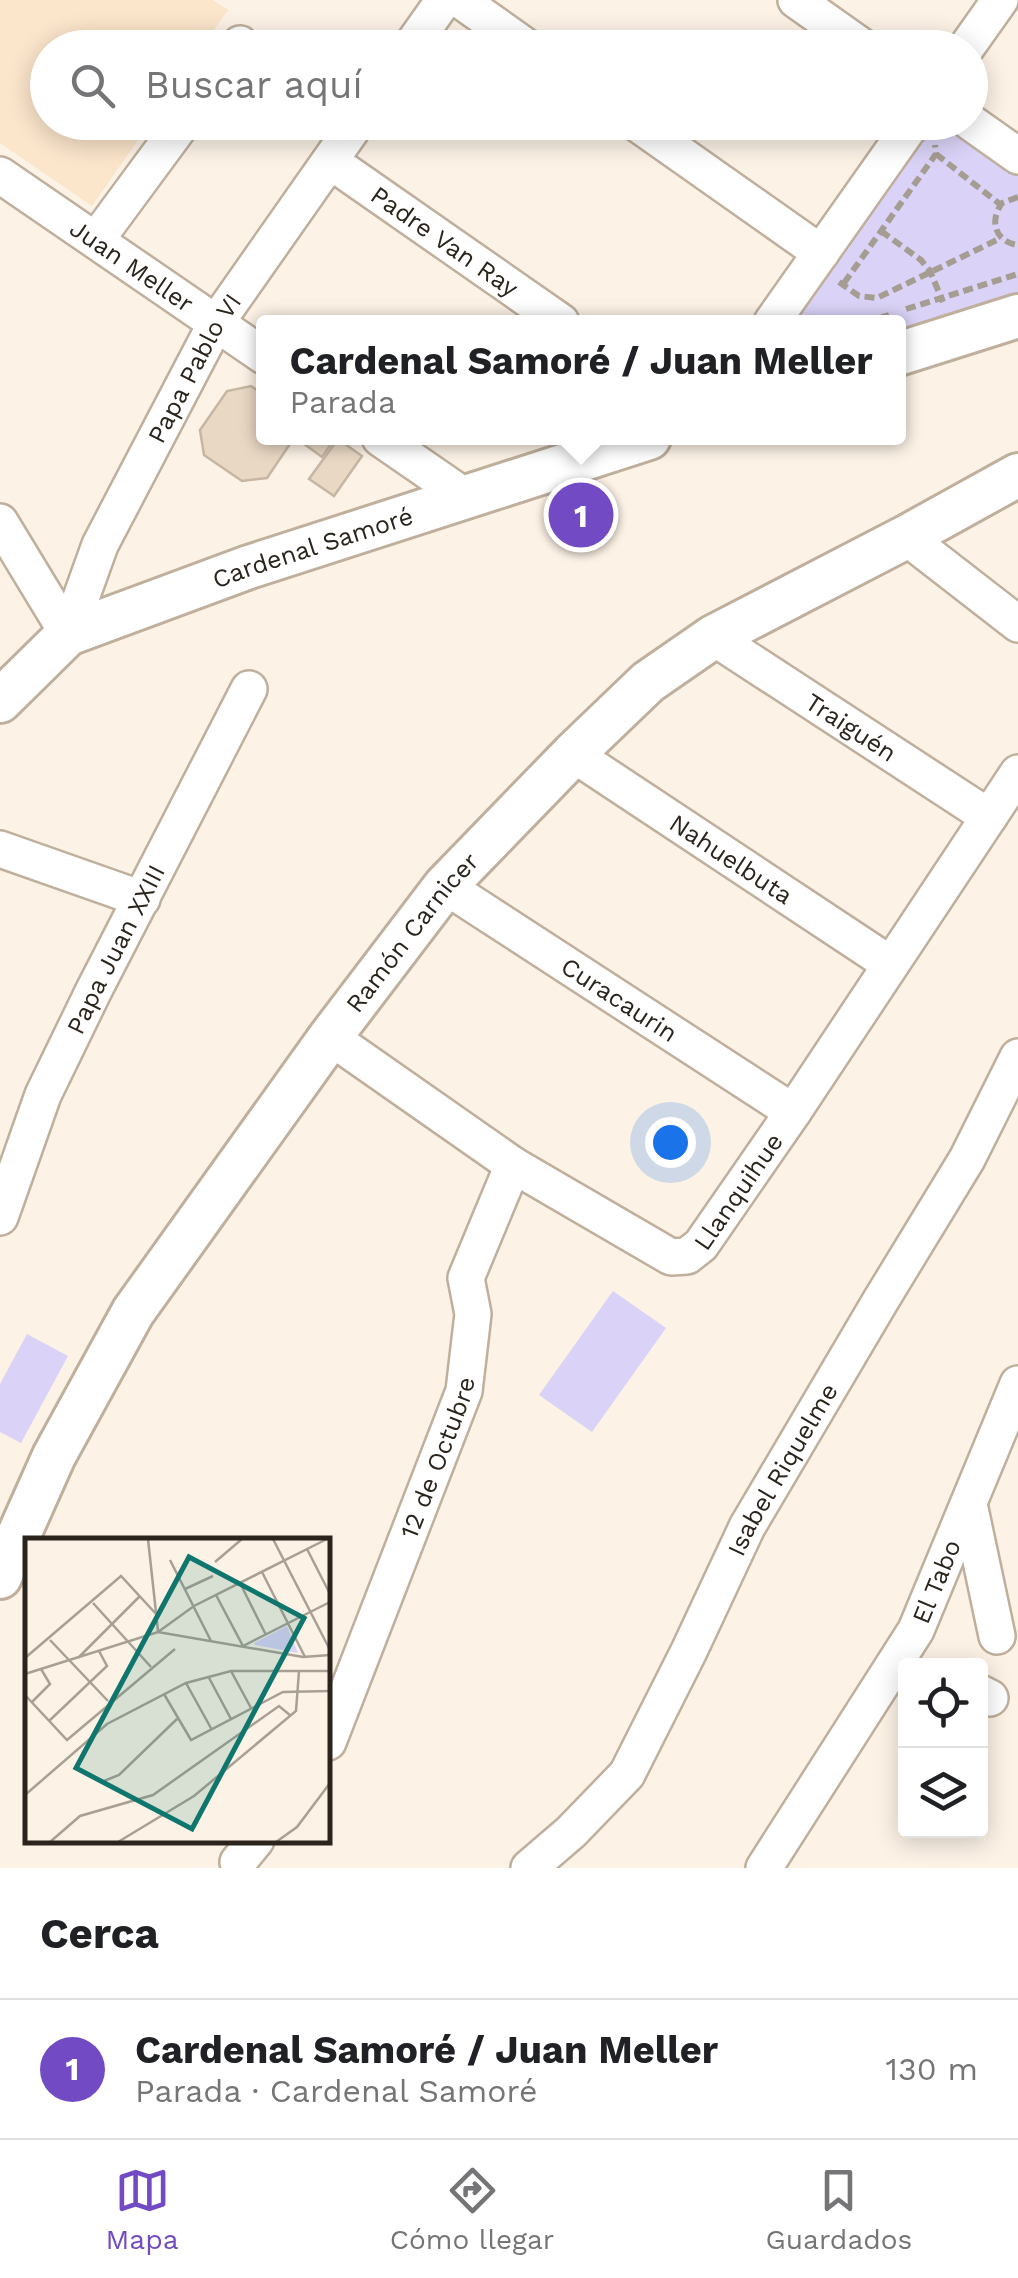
<!DOCTYPE html>
<html lang="es">
<meta charset="utf-8">
<style>
body{margin:0;font-family:"Work Sans",sans-serif;background:#f6f6f6;color:#202124}
.controls{position:absolute;right:30px;bottom:30px;display:grid;overflow:hidden;border-radius:10px;box-shadow:0 5px 25px #0003}
.controls button{width:90px;height:90px;display:grid;place-items:center;padding:0;border:0;border-bottom:2px solid #e0e0e0;background:#fff;color:#202124;font:50px sans-serif}
.you{position:absolute;left:670px;top:1142px;width:35px;height:35px;margin:-25px;border:8px solid #fff;border-radius:50%;background:#1a73e8;box-shadow:0 0 0 15px #1a73e833}
.badge{display:grid;place-items:center;width:65px;height:65px;border-radius:50%;background:#724bc4;color:#fff;font-size:32px;font-weight:700}
.pin{position:absolute;translate:-50% -50%;border:5px solid #fff;box-shadow:0 2px 10px #0006}
.popup{position:absolute;left:256px;top:315px;width:650px;height:130px;box-sizing:border-box;display:grid;place-content:center;border-radius:10px;background:#fff;filter:drop-shadow(0 2px 8px #0005);font-size:32px;white-space:nowrap;color:#757577}
.popup b{font-size:38px;color:#202124}
.popup::after{content:'';position:absolute;left:50%;top:100%;margin-left:-20px;border:20px solid transparent;border-top-color:#fff}
.list{margin:0;padding:0;list-style:none}
h2{display:flex;justify-content:space-between;align-items:center;height:130px;margin:0;padding:0 40px;font-size:42px}
h2 small{font-size:32px;font-weight:400;color:#757577}
.list li{display:grid;grid-template-columns:65px 1fr auto;gap:30px;align-items:center;box-sizing:border-box;height:140px;padding:0 40px;border-top:2px solid #e0e0e0}
.list b{display:block;font-size:38px;white-space:nowrap}
.list p{margin:0;font-size:32px;white-space:nowrap;color:#757577}
.list em{font-size:32px;font-style:normal;color:#757577}
.icon{flex:none;width:55px;height:55px;fill:none;stroke:currentColor;stroke-width:2;stroke-linecap:round;stroke-linejoin:round}
.map{position:relative;flex:none;width:1018px;height:1868px;overflow:hidden}
.search{position:absolute;background:#fff;box-shadow:0 5px 25px #0003;left:30px;right:30px;top:30px;height:110px;display:flex;align-items:center;gap:25px;box-sizing:border-box;padding:0 35px;border-radius:55px;color:#757577;font-size:38px}
.sheet{height:270px;background:#fff}
nav{display:flex;justify-content:space-around;align-items:center;box-sizing:border-box;height:140px;border-top:2px solid #e0e0e0;background:#fff;font-size:28px;color:#757577}
nav a{display:grid;justify-items:center;gap:5px}
nav .on{color:#724bc4}
.map>svg:first-child{display:block}
</style>
<div class="map">
<svg width="1018" height="1868" viewBox="0 0 1018 1868">
<rect width="100%" height="100%" fill="#fcf2e6"/>
<polygon fill="#fbe5cb" points="0,0 213,0 228,10 202,47 48,48 48,122 150,123 92,206 0,143"/>
<g fill="#dad3f7">
<polygon points="924,123 951,123 1018,170 1018,294 899,332 898,322 785,322"/>
<polygon points="613,1291 666,1328 592,1432 539,1395"/>
<polygon points="27,1334 68,1356 21,1443 0,1432 0,1384"/>
</g>
<g fill="#e9d8c4" stroke="#c6b6a3" stroke-width="2.5">
<polygon points="251,386 264,395 264,438 294,438 267,478 242,481 204,455 200,430 227,391"/>
<polygon points="296,438 329,438 333,441 322,457"/>
<polygon points="338,439 362,456 334,496 309,479"/>
</g>
<g fill="none" stroke-linecap="round" stroke-linejoin="round">
<defs>
<g id="minor">
<polyline points="460,0 528,48"/>
<polyline points="796,0 864,48"/>
<polyline points="238,48 240,44"/>
<polyline points="410,48 444,0"/>
<polyline points="966,48 1000,0"/>
<polyline points="635,122 821,253"/>
<polyline points="970,122 1018,156"/>
<path id="s1" d="M 330,161 L 561,322"/>
<path id="s2" d="M 0,175 L 264,356"/>
<polyline points="96,240 183,122"/>
<polyline points="772,322 913,122"/>
<polyline points="380,438 464,496"/>
<polyline points="0,522 68,634"/>
<polyline points="906,537 1018,624"/>
<path id="s3" d="M 68,634 L 100,545 L 216,323 L 357,122"/>
<path id="s4" d="M 713,637 L 989,817"/>
<path id="s5" d="M 573,754 L 890,964"/>
<polyline points="0,849 142,899"/>
<path id="s6" d="M 445,886 L 793,1112"/>
<path id="s7" d="M 330,1037 L 513,1165 L 671,1257 L 687,1256 L 701,1245 L 793,1112 L 1018,773"/>
<path id="s8" d="M 0,1217 L 43,1095 L 94,990 L 249,689"/>
<polyline points="969,1504 997,1636"/>
<polyline points="980,1693 990,1698"/>
<path id="s9" d="M 328,1742 L 464,1391 L 473,1314 L 466,1278 L 513,1165"/>
<polyline points="238,1862 256,1840"/>
<path id="s10" d="M 529,1868 L 571,1832 L 627,1774 L 689,1651 L 747,1527 L 881,1300 L 967,1159 L 1018,1057"/>
<path id="s11" d="M 764,1868 L 916,1630 L 1018,1384"/>
</g>
<g id="tertiary">
<polyline points="898,354 1018,316"/>
<path id="s12" d="M 0,701 L 68,634 L 249,567 L 649,438"/>
<path id="s13" d="M 0,1577 L 54,1456 L 133,1312 L 330,1037 L 445,886 L 573,754 L 648,682 L 713,637 L 906,537 L 1018,475"/>
</g>
</defs>
<use href="#minor" stroke="#bfaf9c" stroke-width="40"/>
<use href="#tertiary" stroke="#bfaf9c" stroke-width="48"/>
<g stroke="#a59c92" stroke-width="6" stroke-dasharray="10 5" stroke-linecap="butt">
<polyline points="936,154 1001,205"/>
<path d="M 1018,197 L 1002,203 C 989,221 995,242 1018,245"/>
<polyline points="881,231 921,260 930,271 943,302"/>
<polyline points="839,282 859,296 877,298 1001,238"/>
<polyline points="844,283 936,154 935,145"/>
<polyline points="906,309 1018,274"/>
<polyline points="867,322 889,315"/>
</g>
<use href="#minor" stroke="#fff" stroke-width="35"/>
<use href="#tertiary" stroke="#fff" stroke-width="42"/>
</g>
<g text-anchor="middle" dominant-baseline="central" stroke-width="8" stroke-linejoin="round" paint-order="stroke">
<g font-size="25" fill="#2a241c" stroke="#fff">
<text stroke="none"><textPath href="#s1" startOffset="140">Padre Van Ray</textPath></text>
<text stroke="none"><textPath href="#s2" startOffset="160">Juan Meller</textPath></text>
<text stroke="none"><textPath href="#s3" startOffset="295">Papa Pablo VI</textPath></text>
<text stroke="none"><textPath href="#s12" startOffset="355">Cardenal Samoré</textPath></text>
<text stroke="none"><textPath href="#s4" startOffset="165">Traiguén</textPath></text>
<text stroke="none"><textPath href="#s5" startOffset="190">Nahuelbuta</textPath></text>
<text stroke="none"><textPath href="#s13" startOffset="768">Ramón Carnicer</textPath></text>
<text stroke="none"><textPath href="#s8" startOffset="292">Papa Juan XXIII</textPath></text>
<text stroke="none"><textPath href="#s6" startOffset="208">Curacaurin</textPath></text>
<text stroke="none"><textPath href="#s7" startOffset="505">Llanquihue</textPath></text>
<text stroke="none"><textPath href="#s9" startOffset="305">12 de Octubre</textPath></text>
<text stroke="none"><textPath href="#s10" startOffset="478">Isabel Riquelme</textPath></text>
<text stroke="none"><textPath href="#s11" startOffset="335">El Tabo</textPath></text>
</g>
</g>
<g transform="translate(25 1538)">
<rect width="305" height="305" fill="#fcf2e6"/>
<path d="M 262,88 L 273,115 L 230,107 L 229,105 Z" fill="#dad3f7"/>
<path fill="none" stroke="#a8a095" stroke-width="2.5" d="M 123,1 L 133,93M 248,1 L 305,112M 282,11 L 305,56M 145,22 L 186,103M 190,24 L 217,1M 237,34 L 280,119M 215,45 L 241,97M 160,51 L 188,38M 191,57 L 218,108 L 305,64M 68,65 L 126,129M 133,94 L 169,68 L 302,1M 25,102 L 83,163M 0,120 L 96,38 L 132,77M 53,120 L 115,58M 206,133 L 226,170M 0,136 L 133,94 L 278,119 L 305,117M 183,138 L 206,181M 161,145 L 187,192M 139,156 L 166,202 L 258,154 L 305,153M 0,157 L 42,202 L 150,111M 7,164 L 25,146 L 16,131M 24,183 L 82,128 L 74,113M 79,243 L 94,237 L 152,181M 0,257 L 82,186 L 161,145 L 206,133 L 305,133M 25,304 L 55,278 L 128,257 L 254,168 L 266,178M 93,304 L 169,258 L 271,173 L 274,133M 251,304 L 272,289 L 305,245"/>
<path fill="#0f766e" fill-opacity="0.15" stroke="#0f766e" stroke-width="5" d="M 164,19 L 279,80 L 167,291 L 51,230 Z"/>
<rect width="305" height="305" fill="none" stroke="#2a241c" stroke-width="5"/>
</g>
</svg>
<div class="controls">
<button><svg class="icon" aria-label="locate" viewBox="0 0 24 24"><circle cx="12" cy="12" r="6"/><path d="M12 2v4M12 18v4M2 12h4M18 12h4"/></svg></button>
<button><svg class="icon" aria-label="layers" viewBox="0 0 24 24"><path d="M12 4l9 5-9 5-9-5zM3 14l9 5 9-5"/></svg></button>
</div>
<div class="you"></div>
<div class="pin badge" style="left:581px;top:515px">1</div>
<div class="popup"><b>Cardenal Samoré / Juan Meller</b>Parada</div>
<div class="search"><svg class="icon" aria-label="search" viewBox="0 0 24 24"><circle cx="10" cy="10" r="6"/><path d="M15 15l6 6"/></svg>Buscar aquí</div>
</div>
<section class="sheet">
<h2>Cerca<small></small></h2>
<ul class="list">
<li><span class="badge">1</span><div><b>Cardenal Samoré / Juan Meller</b><p>Parada · Cardenal Samoré</p></div><em>130 m</em></li>
</ul>
</section>
<nav>
<a class="on"><svg class="icon" aria-label="map" viewBox="0 0 24 24"><path d="M3 6l6-2 6 2 6-2v14l-6 2-6-2-6 2zM9 4v14M15 6v14"/></svg>Mapa</a>
<a><svg class="icon" aria-label="directions" viewBox="0 0 24 24"><path d="M12 3l9 9-9 9-9-9zM9 14v-3h6M13 9l2 2-2 2"/></svg>Cómo llegar</a>
<a><svg class="icon" aria-label="saved" viewBox="0 0 24 24"><path d="M7 4h10v16l-5-4-5 4z"/></svg>Guardados</a>
</nav>
